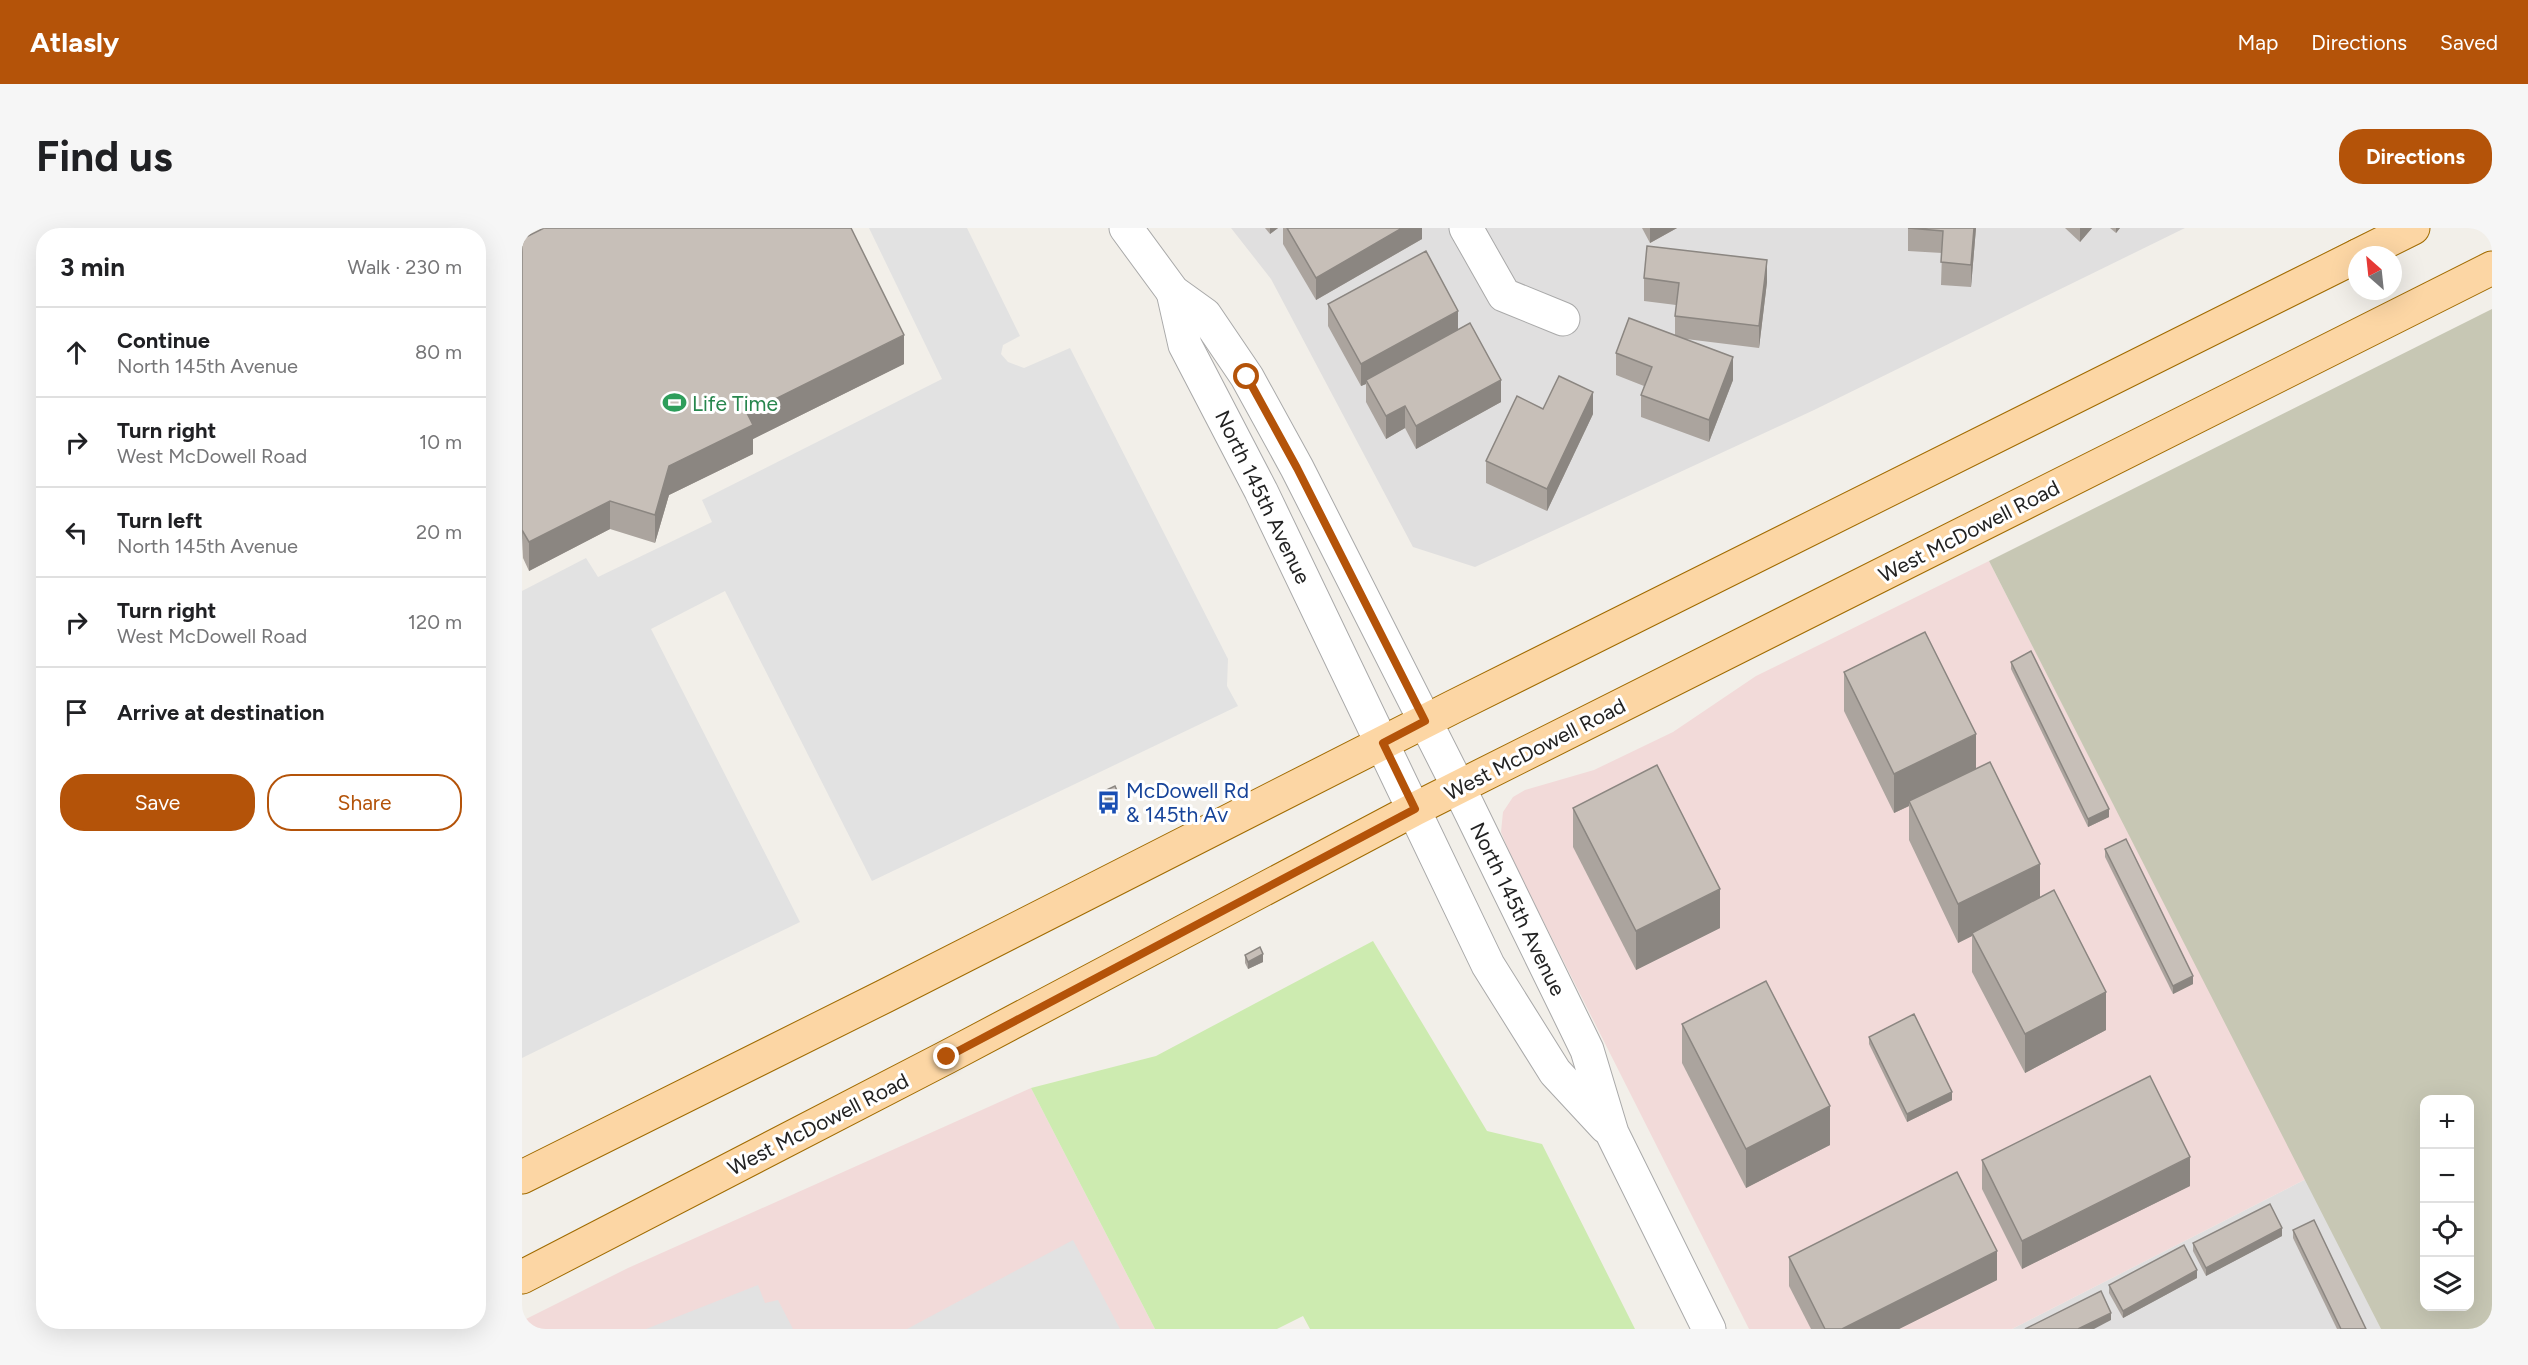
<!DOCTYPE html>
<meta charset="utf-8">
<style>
body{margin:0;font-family:Figtree,sans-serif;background:#f6f6f6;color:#202124}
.controls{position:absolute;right:18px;bottom:18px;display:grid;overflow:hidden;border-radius:12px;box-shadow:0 6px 24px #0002}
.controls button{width:54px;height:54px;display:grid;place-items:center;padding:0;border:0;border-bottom:2px solid #e0e0e0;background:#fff;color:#202124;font:30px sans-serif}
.compass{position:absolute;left:1826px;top:18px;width:54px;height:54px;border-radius:50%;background:#fff;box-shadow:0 6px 24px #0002;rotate:333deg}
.stop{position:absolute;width:18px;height:18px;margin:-14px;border:4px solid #b45309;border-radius:50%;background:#fff}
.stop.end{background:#b45309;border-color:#fff;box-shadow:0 2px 6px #0008}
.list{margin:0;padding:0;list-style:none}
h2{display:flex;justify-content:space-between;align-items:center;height:78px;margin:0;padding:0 24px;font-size:26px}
h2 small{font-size:20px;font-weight:400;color:#757577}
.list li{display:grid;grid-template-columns:39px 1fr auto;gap:18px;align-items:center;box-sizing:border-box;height:90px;padding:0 24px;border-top:2px solid #e0e0e0}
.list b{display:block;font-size:22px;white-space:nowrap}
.list p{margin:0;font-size:20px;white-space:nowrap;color:#757577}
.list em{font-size:20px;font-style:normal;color:#757577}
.actions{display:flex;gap:12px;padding:18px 24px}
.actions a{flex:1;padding:14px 0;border:2px solid #b45309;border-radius:24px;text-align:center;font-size:21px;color:#b45309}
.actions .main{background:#b45309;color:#fff}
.icon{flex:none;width:33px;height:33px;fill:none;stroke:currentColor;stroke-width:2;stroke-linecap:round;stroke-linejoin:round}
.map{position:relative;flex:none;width:1970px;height:1101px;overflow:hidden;border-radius:24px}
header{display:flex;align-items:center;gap:36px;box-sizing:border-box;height:84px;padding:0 30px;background:#b45309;color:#fff}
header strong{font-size:28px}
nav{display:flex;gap:33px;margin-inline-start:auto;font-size:21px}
.intro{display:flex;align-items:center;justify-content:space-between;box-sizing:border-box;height:144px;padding:0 36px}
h1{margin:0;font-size:42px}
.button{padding:15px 27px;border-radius:24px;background:#b45309;color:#fff;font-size:21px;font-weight:700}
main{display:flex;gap:36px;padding:0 36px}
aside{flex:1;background:#fff;border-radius:24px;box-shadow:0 6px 24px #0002}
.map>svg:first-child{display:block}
</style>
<header>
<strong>Atlasly</strong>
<nav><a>Map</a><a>Directions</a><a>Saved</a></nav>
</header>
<div class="intro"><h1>Find us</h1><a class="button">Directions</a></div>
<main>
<aside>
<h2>3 min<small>Walk · 230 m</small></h2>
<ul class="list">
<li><svg class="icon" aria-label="ahead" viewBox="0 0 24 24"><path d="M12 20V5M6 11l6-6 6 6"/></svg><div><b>Continue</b><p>North 145th Avenue</p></div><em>80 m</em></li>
<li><svg class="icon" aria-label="right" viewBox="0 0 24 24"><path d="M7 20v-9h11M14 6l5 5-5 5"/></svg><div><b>Turn right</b><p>West McDowell Road</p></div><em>10 m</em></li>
<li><svg class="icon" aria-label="left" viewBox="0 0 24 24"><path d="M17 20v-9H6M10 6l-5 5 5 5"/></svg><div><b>Turn left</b><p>North 145th Avenue</p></div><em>20 m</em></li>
<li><svg class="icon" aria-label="right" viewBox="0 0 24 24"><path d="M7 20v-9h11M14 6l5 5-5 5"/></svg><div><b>Turn right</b><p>West McDowell Road</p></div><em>120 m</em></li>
<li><svg class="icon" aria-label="arrive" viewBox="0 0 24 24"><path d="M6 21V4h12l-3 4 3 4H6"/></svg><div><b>Arrive at destination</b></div></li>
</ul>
<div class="actions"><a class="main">Save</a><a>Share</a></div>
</aside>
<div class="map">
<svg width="1970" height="1101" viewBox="0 0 1970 1101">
<rect width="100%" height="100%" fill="#f2efe9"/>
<g fill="#e0dfdf">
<polygon points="709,0 1663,0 1292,182 953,339 891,319 749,51"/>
<polygon points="1784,951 1859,1101 1490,1101"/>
</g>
<g fill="#f2dad9">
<polygon points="1467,333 1784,951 1490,1101 1227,1101 989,629 979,604 981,584 991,569 1003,562 1072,542 1151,504 1234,448"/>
<polygon points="509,860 633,1101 0,1101 0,1093 106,1040"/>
</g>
<path fill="#c7c7b4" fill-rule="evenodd" d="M 1970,81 L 1970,1101 L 1859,1101 L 1467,333 ZM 1902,872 L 1948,872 L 1948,1078 L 1902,1078 Z"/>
<polygon fill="#cdebb0" points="851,713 965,903 1020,916 1113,1101 788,1101 781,1088 755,1101 633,1101 509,860 634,828"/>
<g fill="#e2e2e2">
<polygon points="347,0 445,0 498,108 481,117 479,126 486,134 502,140 548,120 706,431 705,458 716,478 350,653 203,363 129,401 278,694 0,830 0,363 64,330 76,349 190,294 180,272 420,151"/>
<polygon points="551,1012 598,1101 385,1101"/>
<polygon points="236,1057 243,1075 256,1072 271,1101 124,1101"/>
</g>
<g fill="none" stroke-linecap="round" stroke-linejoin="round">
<defs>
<g id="minor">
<polyline points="604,0 651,64 683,87 725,149 775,240 937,560 1065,822 1090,905 1187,1101"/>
<polyline points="944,0 982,67 1041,91"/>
<polyline points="651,64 663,117 739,263 966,737 1033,844 1084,899"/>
</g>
<g id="primary">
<polyline points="1837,27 1891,0"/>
<polyline points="0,949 363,768 931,479 1835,28"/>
<polyline points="0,1049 425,829 893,581 1970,40"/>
</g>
</defs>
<use href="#minor" stroke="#a9a9a9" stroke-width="35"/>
<use href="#primary" stroke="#a06b00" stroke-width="35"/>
<use href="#minor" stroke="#fff" stroke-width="33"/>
<use href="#primary" stroke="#fcd6a4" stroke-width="33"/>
</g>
<g fill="#aba49e">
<polygon points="743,0 756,0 748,6"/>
<polygon points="761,0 900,0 900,11 794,72 761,16"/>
<polygon points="1120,0 1155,0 1128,15"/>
<polygon points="1386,0 1454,0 1449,59 1419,57 1420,25 1386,23"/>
<polygon points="1543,0 1570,0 1558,14"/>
<polygon points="1588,0 1598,0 1594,5"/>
<polygon points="0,11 382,136 231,211 231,226 147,267 133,315 88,301 7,343 1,330"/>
<polygon points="1122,50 1245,54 1237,120 1164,111 1211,152 1187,214 1119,189 1119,167 1122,158 1094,147 1094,125 1153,107 1153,88 1154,77 1122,73"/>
<polygon points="806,76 936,101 979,174 894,221 883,200 864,211 844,174 844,156 839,158 806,98"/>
<polygon points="1021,181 1071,186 1025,283 964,255 964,233"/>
<polygon points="1489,434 1587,589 1566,599 1489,441"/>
<polygon points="1322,444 1454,541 1584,802 1503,845 1450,744 1450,708 1436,715 1387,612 1387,578 1372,585 1322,483"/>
<polygon points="580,564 596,573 584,579 580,572"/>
<polygon points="1051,580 1198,700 1114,742 1051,619"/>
<polygon points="1583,621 1671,756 1651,766 1583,629"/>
<polygon points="723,727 741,734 726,741 723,735"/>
<polygon points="1160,796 1308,917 1224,960 1160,835"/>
<polygon points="1347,809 1430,872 1385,894 1347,816"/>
<polygon points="1460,932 1668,958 1500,1041 1460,961"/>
<polygon points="1771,1002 1844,1101 1815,1101 1771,1010"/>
<polygon points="1760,1008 1684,1048 1671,1023 1671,1015"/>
<polygon points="1267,1029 1475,1052 1377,1101 1289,1101 1267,1058"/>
<polygon points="1675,1050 1601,1090 1587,1065 1587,1057"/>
</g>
<g fill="#8b8681">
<polygon points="748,0 756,0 748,6"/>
<polygon points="880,0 900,0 900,11 794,72 794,50"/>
<polygon points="1128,0 1155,0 1128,15"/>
<polygon points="1452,0 1454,0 1449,59 1449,37"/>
<polygon points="1558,0 1570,0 1558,14"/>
<polygon points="1594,0 1598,0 1594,5"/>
<polygon points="1245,32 1245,54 1237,120 1237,98"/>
<polygon points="936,83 936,105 844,152 844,156 839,158 839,136"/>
<polygon points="382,107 382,136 231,211 231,226 147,267 133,315 133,287 147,238 225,185"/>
<polygon points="1211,129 1211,152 1187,214 1187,192"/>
<polygon points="979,152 979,174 894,221 894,198"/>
<polygon points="1071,164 1071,186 1025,283 1025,261"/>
<polygon points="883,178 883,200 864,211 864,188"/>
<polygon points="88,273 88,301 7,343 7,314"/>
<polygon points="0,302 1,302 0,331"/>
<polygon points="1454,506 1454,545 1387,573 1387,578 1372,585 1372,546"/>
<polygon points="596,565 596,573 584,579 584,571"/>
<polygon points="1587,581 1587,589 1566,599 1566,591"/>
<polygon points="1518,636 1518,675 1450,705 1450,708 1436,715 1436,676"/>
<polygon points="1198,661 1198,700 1114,742 1114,703"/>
<polygon points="741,726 741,734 726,741 726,734"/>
<polygon points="1671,748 1671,756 1651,766 1651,758"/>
<polygon points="1584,764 1584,802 1503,845 1503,806"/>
<polygon points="1430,864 1430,872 1385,894 1385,886"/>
<polygon points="1308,878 1308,917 1224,960 1224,921"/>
<polygon points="1668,929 1668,958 1500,1041 1500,1013"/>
<polygon points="1760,1000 1760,1008 1684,1048 1684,1040"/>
<polygon points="1475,1023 1475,1052 1377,1101 1320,1101"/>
<polygon points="1675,1042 1675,1050 1601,1090 1601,1083"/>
<polygon points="1589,1085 1589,1092 1572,1101 1556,1101"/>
</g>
<g fill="#c7bfb8" stroke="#8b8681" stroke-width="1.5">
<polygon points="22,0 329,0 382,107 225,185 231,197 147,238 133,287 88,273 7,314 0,302 0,11"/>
<polygon points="765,0 880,0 794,50"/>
<polygon points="1386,0 1452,0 1449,37 1419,34 1421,3"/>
<polygon points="1125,18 1245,32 1237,98 1153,88 1157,55 1122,50"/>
<polygon points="904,23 936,83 839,136 806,76"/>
<polygon points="1107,90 1211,129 1187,192 1119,167 1130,139 1094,125"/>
<polygon points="948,95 979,152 894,198 883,178 864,188 844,152"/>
<polygon points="1037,148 1071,164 1025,261 964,233 995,168 1021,181"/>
<polygon points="1403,404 1454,506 1372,546 1322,444"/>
<polygon points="1509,423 1587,581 1566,591 1489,434"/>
<polygon points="1468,534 1518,636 1436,676 1387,573"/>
<polygon points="1135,537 1198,661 1114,703 1051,580"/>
<polygon points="593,558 596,565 584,571 580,564"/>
<polygon points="1604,611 1671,748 1651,758 1583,621"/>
<polygon points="1532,662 1584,764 1503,806 1450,705"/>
<polygon points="738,719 741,726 726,734 723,727"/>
<polygon points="1244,753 1308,878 1224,921 1160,796"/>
<polygon points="1392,786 1430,864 1385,886 1347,809"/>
<polygon points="1628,848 1668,929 1500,1013 1460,932"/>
<polygon points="1435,944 1475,1023 1320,1101 1303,1101 1267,1029"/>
<polygon points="1748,976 1760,1000 1684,1040 1671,1015"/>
<polygon points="1792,992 1844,1101 1819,1101 1771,1002"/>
<polygon points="1662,1017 1675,1042 1601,1083 1587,1057"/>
<polygon points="1579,1063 1589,1085 1556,1101 1503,1101"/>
</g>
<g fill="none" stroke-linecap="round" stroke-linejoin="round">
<polyline stroke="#b45309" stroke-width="8" points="425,829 893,581 861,515 903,493 775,240 725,149"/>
</g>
<defs>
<symbol id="stadium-bare" viewBox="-9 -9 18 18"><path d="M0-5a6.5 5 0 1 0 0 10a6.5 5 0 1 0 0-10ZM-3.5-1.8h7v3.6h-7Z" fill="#2e9e5b" stroke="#fff" stroke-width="2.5" paint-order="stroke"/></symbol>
<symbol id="bus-bare" viewBox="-9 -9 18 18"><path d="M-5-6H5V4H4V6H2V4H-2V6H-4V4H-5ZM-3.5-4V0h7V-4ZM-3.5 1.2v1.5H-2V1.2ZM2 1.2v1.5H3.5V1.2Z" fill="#1a4fb4" stroke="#fff" stroke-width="2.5" paint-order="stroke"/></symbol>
</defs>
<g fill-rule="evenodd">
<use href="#stadium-bare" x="136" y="158" width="33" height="33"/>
<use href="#bus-bare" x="570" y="558" width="33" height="33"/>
</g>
<g text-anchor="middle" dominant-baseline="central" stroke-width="6" stroke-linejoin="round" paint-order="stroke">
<g font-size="21" fill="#27864d" stroke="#fff" text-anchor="start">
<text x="170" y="175">Life Time</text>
</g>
<g font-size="21" fill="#222" stroke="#fff">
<text transform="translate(741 269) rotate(64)">North 145th Avenue</text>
<text transform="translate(1447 303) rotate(-27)">West McDowell Road</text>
<text transform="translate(1013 521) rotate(-27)">West McDowell Road</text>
<text transform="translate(996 681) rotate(64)">North 145th Avenue</text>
<text transform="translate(296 896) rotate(-27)">West McDowell Road</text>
</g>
<g font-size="21" fill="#164399" stroke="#fff" text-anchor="start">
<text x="604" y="562">McDowell Rd<tspan x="604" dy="24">&amp; 145th Av</tspan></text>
</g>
</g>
</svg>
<div class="controls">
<button>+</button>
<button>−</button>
<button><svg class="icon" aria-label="locate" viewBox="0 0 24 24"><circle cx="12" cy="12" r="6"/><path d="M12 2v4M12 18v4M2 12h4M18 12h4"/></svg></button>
<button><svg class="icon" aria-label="layers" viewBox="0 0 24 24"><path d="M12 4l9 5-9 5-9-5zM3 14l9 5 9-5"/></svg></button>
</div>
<svg class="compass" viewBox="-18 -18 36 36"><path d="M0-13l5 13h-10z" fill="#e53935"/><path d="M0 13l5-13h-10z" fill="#757577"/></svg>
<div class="stop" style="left:725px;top:149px"></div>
<div class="stop end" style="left:425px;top:829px"></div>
</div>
</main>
